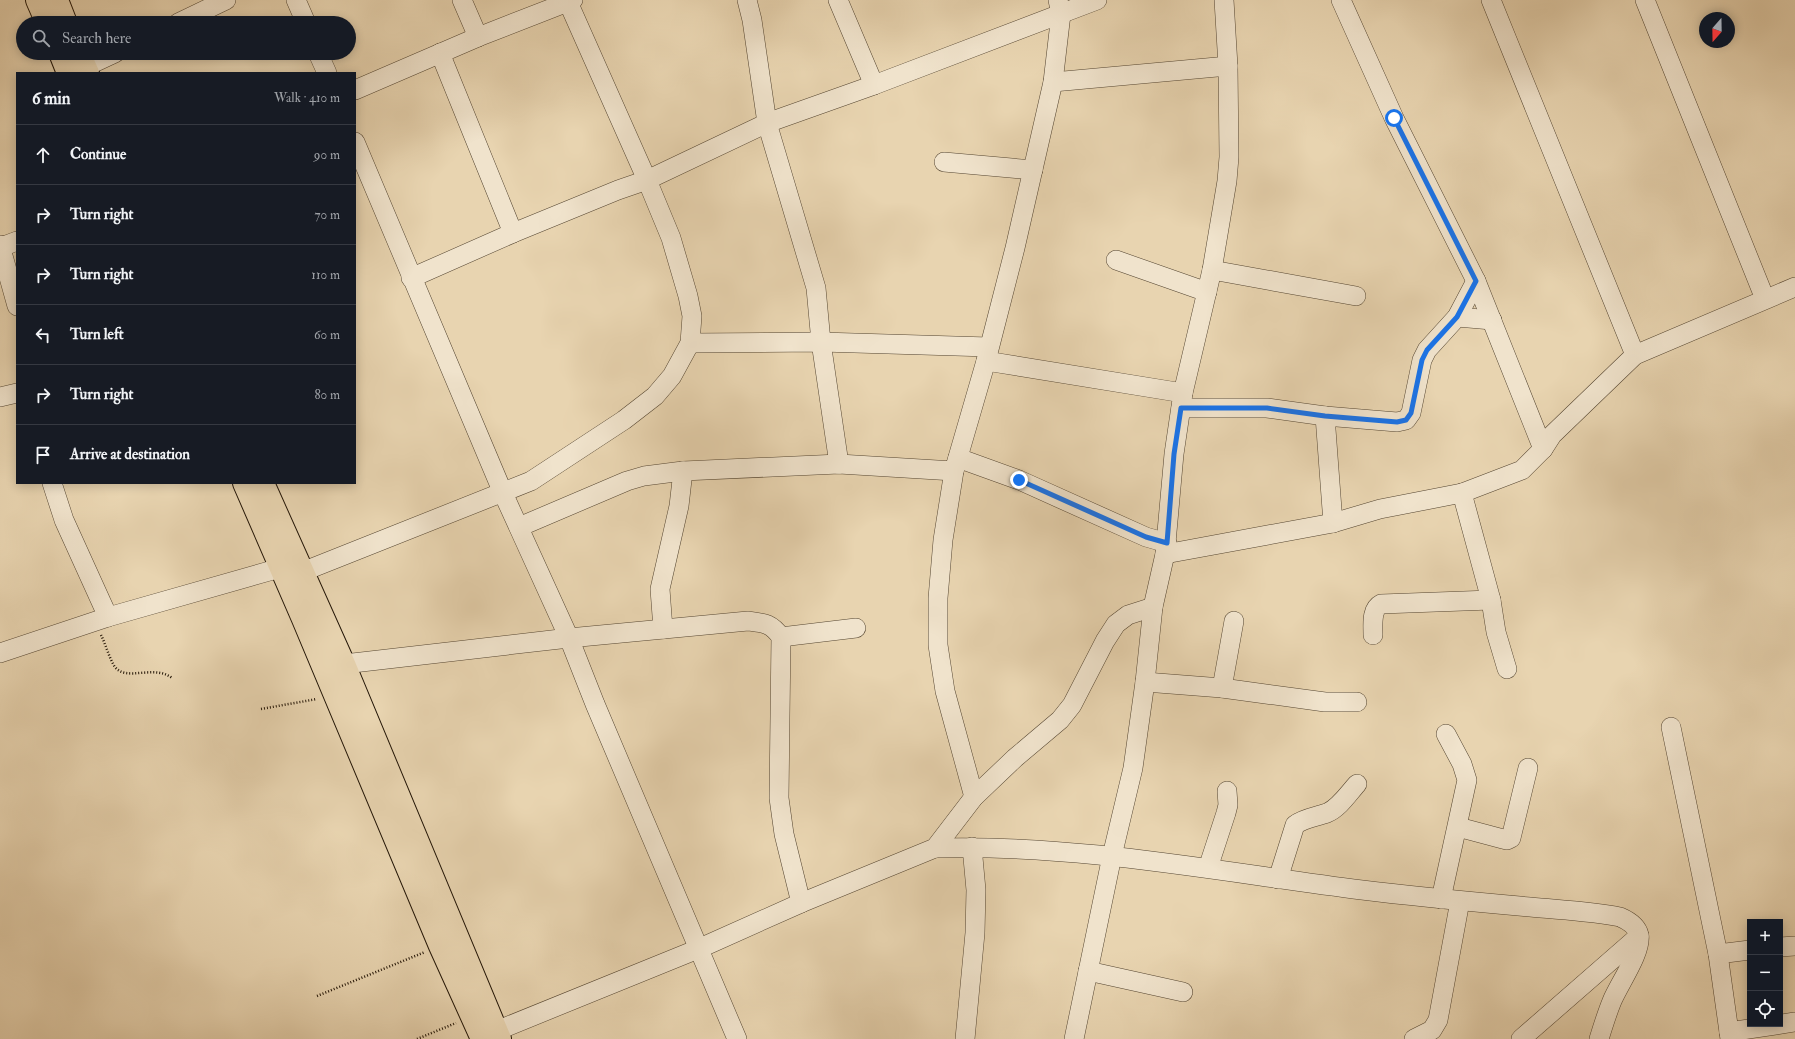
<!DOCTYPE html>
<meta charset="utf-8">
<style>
body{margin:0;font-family:"IM FELL Double Pica",serif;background:#242831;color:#f1f3f6}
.controls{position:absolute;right:12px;bottom:12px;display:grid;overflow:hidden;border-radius:0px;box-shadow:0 2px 10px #0003}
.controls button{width:36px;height:36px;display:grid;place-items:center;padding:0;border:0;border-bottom:1px solid #363941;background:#171b24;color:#f1f3f6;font:20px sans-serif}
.compass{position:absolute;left:1699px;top:12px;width:36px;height:36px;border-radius:50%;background:#171b24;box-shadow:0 2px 10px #0003;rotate:200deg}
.stop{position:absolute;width:12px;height:12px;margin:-9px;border:3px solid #1a73e8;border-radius:50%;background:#fff}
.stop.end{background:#1a73e8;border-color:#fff;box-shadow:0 1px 4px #0008}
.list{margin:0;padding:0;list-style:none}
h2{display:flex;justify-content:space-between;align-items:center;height:52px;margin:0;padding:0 16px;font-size:17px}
h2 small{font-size:13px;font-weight:400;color:#9ea1a6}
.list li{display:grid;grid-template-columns:26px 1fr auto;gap:12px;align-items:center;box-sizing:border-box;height:60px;padding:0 16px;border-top:1px solid #363941}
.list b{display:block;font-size:15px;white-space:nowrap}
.list em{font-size:13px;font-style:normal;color:#9ea1a6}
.icon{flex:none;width:22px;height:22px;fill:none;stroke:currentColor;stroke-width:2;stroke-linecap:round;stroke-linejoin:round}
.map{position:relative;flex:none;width:1795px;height:1039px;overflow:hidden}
.search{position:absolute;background:#171b24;box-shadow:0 2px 10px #0003;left:16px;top:16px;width:340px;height:44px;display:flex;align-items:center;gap:10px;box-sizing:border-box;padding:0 14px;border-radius:22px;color:#9ea1a6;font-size:15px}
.panel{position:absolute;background:#171b24;box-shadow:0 2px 10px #0003;left:16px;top:72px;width:340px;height:412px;border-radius:0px}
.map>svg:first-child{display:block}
</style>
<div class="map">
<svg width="1795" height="1039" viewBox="0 0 1795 1039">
<rect width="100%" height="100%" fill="#e8d4b0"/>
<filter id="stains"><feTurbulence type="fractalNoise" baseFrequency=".005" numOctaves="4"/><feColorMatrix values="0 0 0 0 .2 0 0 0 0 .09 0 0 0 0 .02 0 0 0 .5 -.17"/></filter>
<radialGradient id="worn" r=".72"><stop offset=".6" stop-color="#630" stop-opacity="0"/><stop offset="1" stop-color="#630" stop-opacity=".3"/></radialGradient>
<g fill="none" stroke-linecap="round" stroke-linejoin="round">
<defs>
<g id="minor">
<polyline points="296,0 306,23"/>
<polyline points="462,0 478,37"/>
<polyline points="747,0 752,20 767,123 816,288 821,342 839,464"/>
<polyline points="838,0 874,85"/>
<polyline points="1341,0 1394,118 1476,281 1543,449"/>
<polyline points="1491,0 1635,355"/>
<polyline points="1645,0 1765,299"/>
<polyline points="178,23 226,0"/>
<polyline points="318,53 327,73"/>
<polyline points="440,53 513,233"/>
<polyline points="85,67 115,53"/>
<polyline points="1053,82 1228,66"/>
<polyline points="355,90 478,37 573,0"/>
<polyline points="355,142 503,493 569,638 595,704 737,1039"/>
<polyline points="944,162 1033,170"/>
<polyline points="0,245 17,306"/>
<polyline points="1,247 17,241"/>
<polyline points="1116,260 1207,292"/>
<polyline points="1212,270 1356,296"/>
<polyline points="411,278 513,233 618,190 647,180 767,123 874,85 1097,0"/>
<polyline points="1457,317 1492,320"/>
<polyline points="690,343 821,342 989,347"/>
<polyline points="986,361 1183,393"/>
<polyline points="0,397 17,393"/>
<polyline points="1181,408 1267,408 1325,416"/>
<polyline points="958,458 1019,480 1146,537 1167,543"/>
<polyline points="52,483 64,520 108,617"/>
<polyline points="1462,493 1491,600 1496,632 1507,669"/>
<polyline points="1333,523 1325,416 1397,422 1406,420 1411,413 1422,360 1427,350 1457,317 1476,281"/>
<polyline points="519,527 627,481 644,476 683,471 839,464 954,471"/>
<polyline points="1165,554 1333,523 1380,509 1462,493 1522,470 1543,449 1552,435 1635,355 1795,287"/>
<polyline points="302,572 531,481 624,420 655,396 672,376 690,343 692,316 688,296 671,238 647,180 568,2"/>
<polyline points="663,629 660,589 679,506 683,471"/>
<path d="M 1373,635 C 1373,625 1371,609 1381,604 L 1491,600"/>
<polyline points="781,637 856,628"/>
<polyline points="0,653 108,617 280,568"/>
<path d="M 344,664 L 569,638 L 748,621 C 764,623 771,623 781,637 L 779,798 L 784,834 L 801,903"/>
<polyline points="1145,682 1222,688 1325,702 1357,702"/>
<polyline points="1222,688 1234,621"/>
<polyline points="1671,727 1718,954 1730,1039"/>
<polyline points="974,797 945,691 938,645 938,598 943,540 954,471 986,361 1015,248 1053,82 1061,14 1058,0"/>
<polyline points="1458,827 1503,839 1507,840 1511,838 1528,768"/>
<path d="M 935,848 C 1079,844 1220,872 1362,890 C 1418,897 1474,902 1530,907 C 1560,910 1590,911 1620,917 C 1627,920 1637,926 1639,935 C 1642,952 1619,984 1612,1001 C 1607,1013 1603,1026 1599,1039"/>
<polyline points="1208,868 1226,813 1228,805 1227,791"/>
<path d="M 1278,879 L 1295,825 C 1304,818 1316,817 1327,813 C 1339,808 1348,794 1357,784"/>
<polyline points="1441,899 1467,780 1462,764 1446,734"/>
<polyline points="1780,947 1795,946"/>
<polyline points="1718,954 1750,950"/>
<polyline points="1088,971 1183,992"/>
<polyline points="496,1031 698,949 801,903 935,848 974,797 1015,758 1060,720 1072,705 1105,641 1116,624 1128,615 1153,607"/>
<polyline points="1729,1032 1795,1022"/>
<polyline points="965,1039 975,933 976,890 972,847"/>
<polyline points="1074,1039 1112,856 1133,768 1145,682 1153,607 1165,554 1174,454 1183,393 1212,270 1227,181 1229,157 1228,66 1224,0"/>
<polyline points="1414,1039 1432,1030 1438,1020 1460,901"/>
<polyline points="1521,1039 1639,936"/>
</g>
<g id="major">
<polyline points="37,0 47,23"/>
<polyline points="57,0 66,23"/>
<polyline points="60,53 68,73"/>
<polyline points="79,53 88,73"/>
<polyline points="244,483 303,619 440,946 482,1039"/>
<polyline points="263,483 344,664 500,1039"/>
</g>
</defs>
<use href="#minor" stroke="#544531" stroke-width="20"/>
<use href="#major" stroke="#221507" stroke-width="24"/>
<g stroke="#221507" stroke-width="2.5" stroke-dasharray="1 2" stroke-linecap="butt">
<path d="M 101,635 C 106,645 109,658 115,667 C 127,682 154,664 172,678"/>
<polyline points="261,709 317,699"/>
<polyline points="317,996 425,952"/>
<polyline points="417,1039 456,1023"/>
</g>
<use href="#minor" stroke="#f0e3cc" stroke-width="19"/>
<use href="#major" stroke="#e8d4b0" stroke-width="22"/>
</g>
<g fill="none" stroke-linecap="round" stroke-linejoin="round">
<polyline stroke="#1a73e8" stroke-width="5" points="1019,480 1146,537 1167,543 1174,454 1181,408 1267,408 1325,416 1397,422 1406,420 1411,413 1422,360 1427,350 1457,317 1476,281 1394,118"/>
</g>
<rect width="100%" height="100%" filter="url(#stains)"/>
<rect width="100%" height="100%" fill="url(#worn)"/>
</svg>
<div class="controls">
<button>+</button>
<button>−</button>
<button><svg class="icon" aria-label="locate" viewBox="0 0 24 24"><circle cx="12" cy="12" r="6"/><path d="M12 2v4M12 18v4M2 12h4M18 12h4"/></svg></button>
</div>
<svg class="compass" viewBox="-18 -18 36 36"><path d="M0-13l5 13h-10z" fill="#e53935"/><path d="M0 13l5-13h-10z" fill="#9ea1a6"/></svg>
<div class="stop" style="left:1394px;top:118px"></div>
<div class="stop end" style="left:1019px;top:480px"></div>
<div class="search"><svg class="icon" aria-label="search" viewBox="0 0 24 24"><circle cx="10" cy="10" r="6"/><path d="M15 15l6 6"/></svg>Search here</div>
<section class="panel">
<h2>6 min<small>Walk · 410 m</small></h2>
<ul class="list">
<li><svg class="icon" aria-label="ahead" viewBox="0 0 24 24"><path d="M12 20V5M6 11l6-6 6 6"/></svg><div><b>Continue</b></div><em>90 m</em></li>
<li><svg class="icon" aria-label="right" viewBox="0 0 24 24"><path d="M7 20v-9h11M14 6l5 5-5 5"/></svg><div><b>Turn right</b></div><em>70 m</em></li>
<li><svg class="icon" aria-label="right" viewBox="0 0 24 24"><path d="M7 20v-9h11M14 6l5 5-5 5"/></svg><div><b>Turn right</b></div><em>110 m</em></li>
<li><svg class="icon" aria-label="left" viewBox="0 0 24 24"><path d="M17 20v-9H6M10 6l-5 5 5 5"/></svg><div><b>Turn left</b></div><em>60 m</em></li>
<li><svg class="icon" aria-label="right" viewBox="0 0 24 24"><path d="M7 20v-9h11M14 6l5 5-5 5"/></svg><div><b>Turn right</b></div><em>80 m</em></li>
<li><svg class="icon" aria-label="arrive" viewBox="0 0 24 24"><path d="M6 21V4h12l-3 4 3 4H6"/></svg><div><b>Arrive at destination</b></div></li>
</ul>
</section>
</div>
